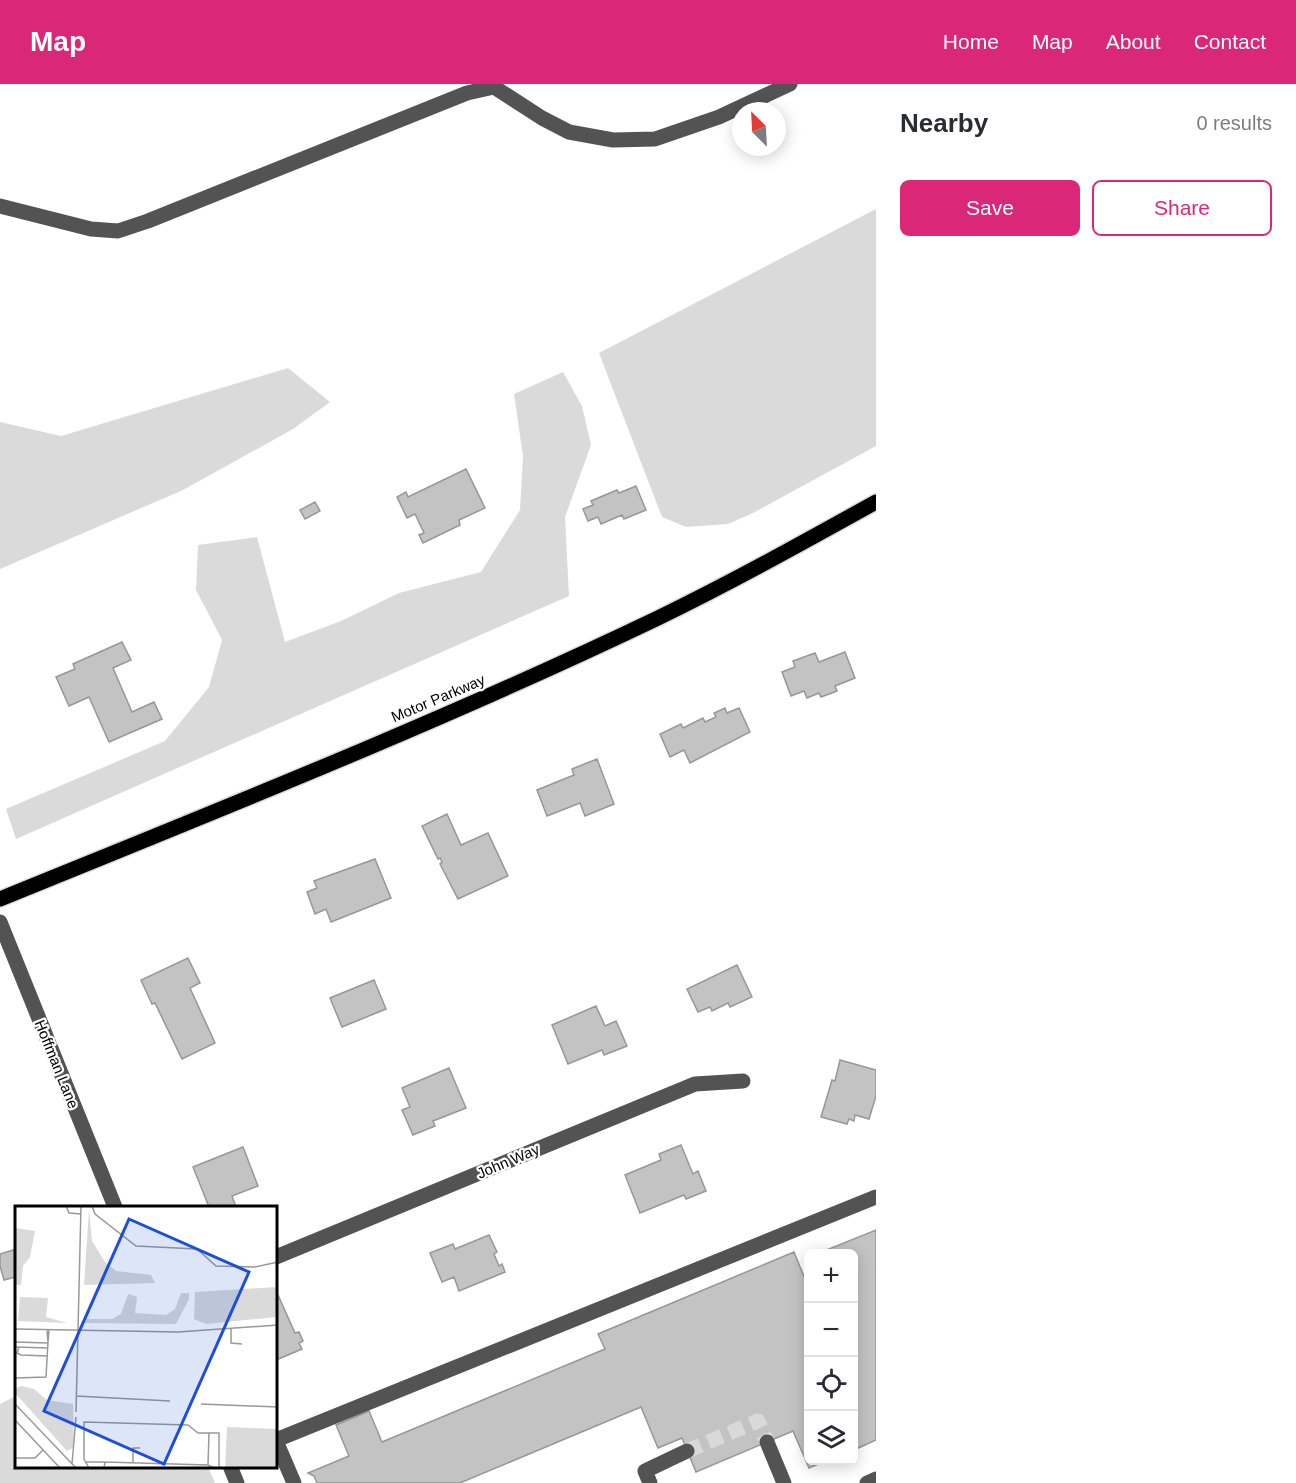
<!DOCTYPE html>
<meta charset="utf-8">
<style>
body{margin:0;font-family:Arial,sans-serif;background:#f2f2f3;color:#2b2b33}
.controls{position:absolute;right:18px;bottom:18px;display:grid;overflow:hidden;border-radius:9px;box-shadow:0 3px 15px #0003}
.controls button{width:54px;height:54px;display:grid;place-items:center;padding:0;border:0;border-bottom:2px solid #e1e1e2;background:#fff;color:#2b2b33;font:30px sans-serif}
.compass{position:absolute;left:732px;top:18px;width:54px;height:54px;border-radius:50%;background:#fff;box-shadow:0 3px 15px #0003;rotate:336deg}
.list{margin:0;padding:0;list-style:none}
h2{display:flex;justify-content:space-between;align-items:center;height:78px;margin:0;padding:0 24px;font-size:26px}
h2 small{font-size:20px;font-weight:400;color:#7c7c81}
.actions{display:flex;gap:12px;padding:18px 24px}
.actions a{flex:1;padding:14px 0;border:2px solid #db2777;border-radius:9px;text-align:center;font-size:21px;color:#db2777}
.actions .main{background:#db2777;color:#fff}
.icon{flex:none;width:33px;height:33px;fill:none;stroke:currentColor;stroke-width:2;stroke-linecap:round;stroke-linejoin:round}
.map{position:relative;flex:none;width:876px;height:1399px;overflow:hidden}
header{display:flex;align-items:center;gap:36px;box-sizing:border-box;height:84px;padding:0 30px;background:#db2777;color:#fff}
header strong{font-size:28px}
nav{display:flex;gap:33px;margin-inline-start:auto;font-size:21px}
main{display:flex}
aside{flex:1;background:#fff}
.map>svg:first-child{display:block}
</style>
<header>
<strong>Map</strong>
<nav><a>Home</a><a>Map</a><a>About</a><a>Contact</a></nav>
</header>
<main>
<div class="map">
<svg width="876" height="1399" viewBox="0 0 876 1399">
<rect width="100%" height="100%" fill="#fff"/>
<g fill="#dadada">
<polygon points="876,125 876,362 753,429 728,440 686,443 662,433 599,269"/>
<polygon points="288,284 330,318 293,345 183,406 0,485 0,338 61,352"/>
<polygon points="563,288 582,322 591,361 565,433 569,512 16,755 6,725 165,657 209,603 222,556 196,506 198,461 257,453 285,558 341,537 399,509 481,488 520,426 523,372 514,310"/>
<polygon points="16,1312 16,1382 208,1383 215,1399 0,1399 0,1320"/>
</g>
<g fill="#c3c3c3" stroke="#979797" stroke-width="1.5">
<polygon points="466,385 485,424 459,436 460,441 423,459 419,451 424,449 415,430 407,434 397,413 406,408 408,413"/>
<polygon points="636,402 646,426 624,435 622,431 601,440 598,433 588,437 583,425 593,421 591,417 617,406 619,409"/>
<polygon points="315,418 320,427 305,435 300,426"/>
<polygon points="122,558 131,576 113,584 132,628 154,618 162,635 109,658 89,613 69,622 56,593 75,585 73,580"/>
<polygon points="845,568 855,594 835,602 837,607 821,613 819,609 807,614 804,607 791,612 782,588 795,583 793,577 815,569 819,578"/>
<polygon points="725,624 727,629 739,624 750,648 690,679 684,666 670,673 660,650 681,640 683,644 703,634 705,638 716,633 714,629"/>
<polygon points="597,675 614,720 585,732 580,719 547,732 537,706 574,691 572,685"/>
<polygon points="447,730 461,761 488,749 508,792 458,815 440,780 442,778 440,774 438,775 422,742"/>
<polygon points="375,775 391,814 331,838 326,825 315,830 307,808 317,804 314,797"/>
<polygon points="188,874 200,899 190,904 215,959 182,975 155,919 152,920 141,896"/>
<polygon points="737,881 752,913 730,923 728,919 712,927 710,923 698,928 687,905"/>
<polygon points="374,896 386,925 342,943 330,914"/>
<polygon points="596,922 605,942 616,937 627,962 604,971 602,966 568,980 552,941"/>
<polygon points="840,976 876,986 876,1012 869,1035 855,1031 854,1037 849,1035 847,1040 821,1033 832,996 835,997"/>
<polygon points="449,984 466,1024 433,1037 435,1042 413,1051 402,1026 410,1023 402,1004"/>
<polygon points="681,1061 693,1090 698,1087 706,1107 686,1115 684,1111 640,1129 625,1091 661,1076 659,1070"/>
<polygon points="243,1063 258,1102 232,1112 236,1123 209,1123 193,1083"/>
<polygon points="876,1146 876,1356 854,1366 854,1170 824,1170 824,1167"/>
<polygon points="489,1151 497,1168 494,1170 499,1182 502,1180 505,1188 459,1207 454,1193 442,1198 430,1169 453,1160 455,1165"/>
<polygon points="16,1165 16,1193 4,1196 0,1182 0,1170"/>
<polygon points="794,1168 805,1195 808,1193 808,1376 828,1376 809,1384 793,1347 696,1388 682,1354 658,1364 641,1323 460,1399 317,1399 314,1392 308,1389 349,1372 336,1341 369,1327 382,1358 605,1265 598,1250"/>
<polygon points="278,1211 295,1249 299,1248 303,1257 299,1259 302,1265 276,1276 276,1212"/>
</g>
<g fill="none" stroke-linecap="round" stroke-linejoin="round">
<polyline stroke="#d9d9d9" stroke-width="15" stroke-dasharray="15 8" stroke-linecap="butt" points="687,1367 758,1337 767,1358"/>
<defs>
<path id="major" d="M 0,815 C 221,725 443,637 658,534 C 732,498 804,458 876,418"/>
</defs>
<use href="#major" stroke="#dbdbdb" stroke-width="18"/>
<g stroke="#535353" stroke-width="15">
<polyline points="0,122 91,145 118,147 148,137 467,9 494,3 542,34 569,48 613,56 655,55 719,33 790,0"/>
<polyline points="0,838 115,1123"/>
<polyline points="276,1173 695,1000 743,997"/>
<polyline points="276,1356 876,1113"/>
<polyline points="276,1357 294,1399"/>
<polyline points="767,1358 784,1399"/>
<polyline points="230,1382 237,1399"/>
<polyline points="650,1399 645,1387 687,1367"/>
<polyline points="867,1399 876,1395"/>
</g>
<use href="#major" stroke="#000" stroke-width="15"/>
</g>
<g text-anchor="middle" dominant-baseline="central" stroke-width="4.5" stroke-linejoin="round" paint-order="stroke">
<g font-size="15" fill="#000" stroke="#fff">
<text transform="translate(438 614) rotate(-23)">Motor Parkway</text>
<text transform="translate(57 980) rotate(68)">Hoffman Lane</text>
<text transform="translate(508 1077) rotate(-23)">John Way</text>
</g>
</g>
<g transform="translate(15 1122)">
<rect width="262" height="262" fill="#fff"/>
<path d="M 74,4 L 77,35 L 90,56 L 101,65 L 136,69 L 140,77 L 69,79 ZM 0,22 L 20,25 L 15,51 L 8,60 L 6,79 L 0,79 ZM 262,81 L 262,111 L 191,118 L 179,113 L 180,86 ZM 166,87 L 174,87 L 174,93 L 161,118 L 70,117 L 71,113 L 97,113 L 106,108 L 113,88 L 122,91 L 120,107 L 151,109 L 160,103 ZM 5,91 L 33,92 L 31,111 L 52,117 L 3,115 ZM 7,180 L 19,183 L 32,194 L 58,198 L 59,241 L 52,245 L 0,187 L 0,182 ZM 212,221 L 262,223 L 262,262 L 210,262 Z" fill="#dadada"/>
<path fill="none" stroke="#999" stroke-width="1.5" d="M 51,0 L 54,7 L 66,8M 77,0 L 80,8 L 121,40 L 182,43 L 201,60 L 240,61 L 263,56M 0,123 L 163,126 L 263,119M 216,123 L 216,137 L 227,138M 32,124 L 33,136 L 34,124M 0,136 L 33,137M 0,141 L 33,142M 4,141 L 2,147 L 6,149 L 32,150M 0,172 L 31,171 L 33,136M 61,190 L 155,195M 0,198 L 61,262M 186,198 L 263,201M 61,206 L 66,0M 0,214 L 45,262M 0,252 L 20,252 L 28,244M 71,256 L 90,256M 118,257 L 118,242 L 125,242M 57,258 L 61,211M 193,259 L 194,227M 74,262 L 69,253 L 69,216 L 173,219 L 183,227 L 204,227 L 204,262M 89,262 L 90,256 L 193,259 L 199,262"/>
<path fill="#1d4ed8" fill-opacity="0.15" stroke="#1d4ed8" stroke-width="3" d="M 114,13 L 234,66 L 149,258 L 29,205 Z"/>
<rect width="262" height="262" fill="none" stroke="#000" stroke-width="3"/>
</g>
</svg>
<div class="controls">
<button>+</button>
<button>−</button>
<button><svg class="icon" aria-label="locate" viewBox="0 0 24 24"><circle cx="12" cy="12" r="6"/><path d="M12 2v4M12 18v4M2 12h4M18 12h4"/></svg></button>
<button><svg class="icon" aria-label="layers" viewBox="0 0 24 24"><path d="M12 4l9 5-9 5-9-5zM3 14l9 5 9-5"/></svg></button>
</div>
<svg class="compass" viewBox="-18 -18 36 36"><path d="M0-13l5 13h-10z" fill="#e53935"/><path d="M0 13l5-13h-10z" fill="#7c7c81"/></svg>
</div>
<aside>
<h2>Nearby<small>0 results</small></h2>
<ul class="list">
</ul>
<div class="actions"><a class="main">Save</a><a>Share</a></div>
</aside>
</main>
